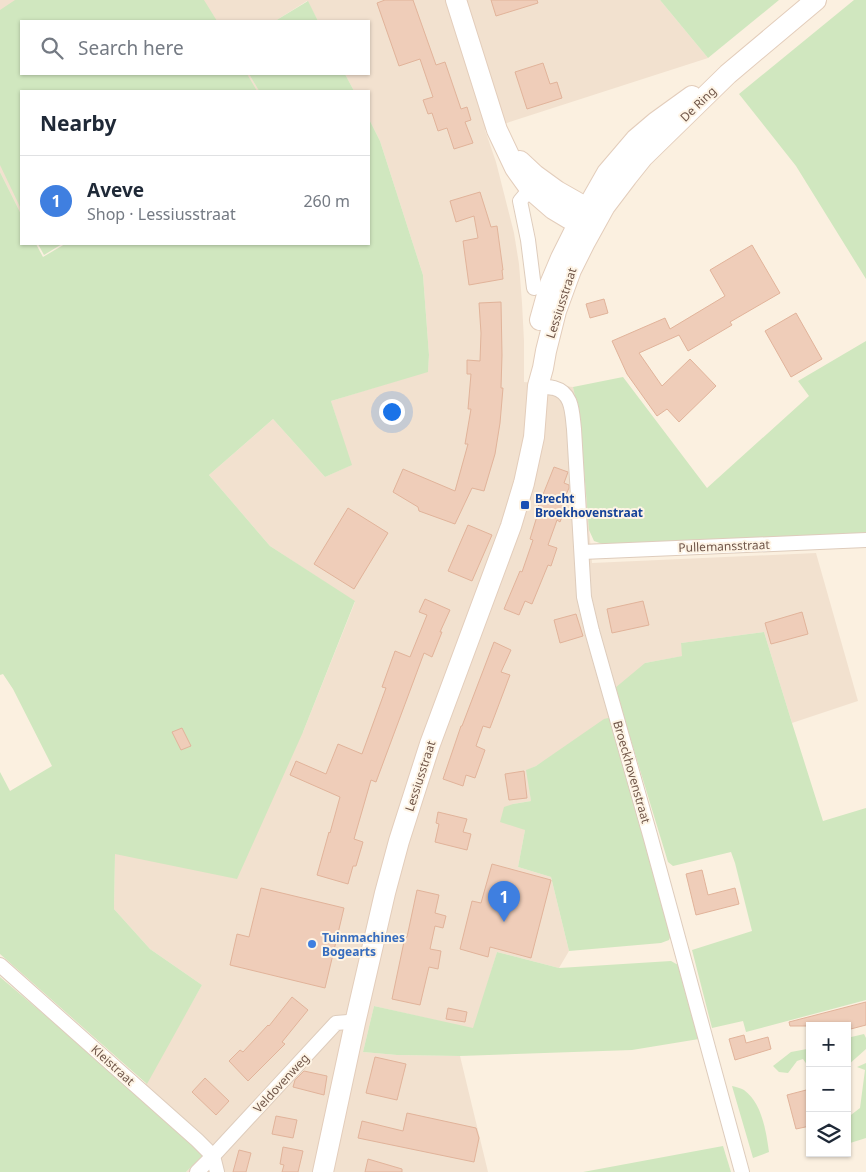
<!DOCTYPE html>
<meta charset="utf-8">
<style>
body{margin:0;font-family:"Noto Sans",sans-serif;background:#f2f2f3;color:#1f2937}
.controls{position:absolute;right:15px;bottom:15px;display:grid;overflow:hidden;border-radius:0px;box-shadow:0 1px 4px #0004}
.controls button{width:45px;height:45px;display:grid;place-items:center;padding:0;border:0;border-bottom:1px solid #e0e1e3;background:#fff;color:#1f2937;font:25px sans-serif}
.you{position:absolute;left:391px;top:411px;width:18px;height:18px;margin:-12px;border:4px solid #fff;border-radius:50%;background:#1a73e8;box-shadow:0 0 0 8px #1a73e833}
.badge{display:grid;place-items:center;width:32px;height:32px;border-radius:50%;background:#e16849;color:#fff;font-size:16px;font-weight:700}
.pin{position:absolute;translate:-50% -41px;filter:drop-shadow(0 1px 2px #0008)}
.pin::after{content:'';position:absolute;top:26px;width:18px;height:15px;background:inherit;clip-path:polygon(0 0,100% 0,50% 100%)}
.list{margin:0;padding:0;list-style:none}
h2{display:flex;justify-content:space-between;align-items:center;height:65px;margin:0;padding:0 20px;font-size:21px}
h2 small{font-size:16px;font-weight:400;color:#747a83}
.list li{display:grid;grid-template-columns:32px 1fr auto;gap:15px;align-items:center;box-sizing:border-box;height:90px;padding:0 20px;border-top:1px solid #e0e1e3}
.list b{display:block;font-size:19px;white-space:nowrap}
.list p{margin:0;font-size:16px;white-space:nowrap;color:#747a83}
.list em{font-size:16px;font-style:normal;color:#747a83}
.icon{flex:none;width:28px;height:28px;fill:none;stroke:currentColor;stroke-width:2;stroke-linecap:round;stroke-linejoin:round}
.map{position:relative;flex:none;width:866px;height:1172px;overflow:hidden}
.search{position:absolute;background:#fff;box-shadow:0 1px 4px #0004;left:20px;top:20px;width:350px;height:55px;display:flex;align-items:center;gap:12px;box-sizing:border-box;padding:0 18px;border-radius:0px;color:#747a83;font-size:19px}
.panel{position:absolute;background:#fff;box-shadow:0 1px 4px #0004;left:20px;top:90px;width:350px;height:155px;border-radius:0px}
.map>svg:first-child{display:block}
</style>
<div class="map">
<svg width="866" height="1172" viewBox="0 0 866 1172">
<rect width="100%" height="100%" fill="#fbf0e0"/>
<polygon fill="#f2e1cf" points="0,0 660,0 708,58 485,130 496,162 514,233 519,264 522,303 524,341 524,382 573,387 580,421 592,563 816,553 858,701 792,723 764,632 681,643 683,656 645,663 623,715 536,766 527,770 531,801 513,804 525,830 518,867 551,877 569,951 559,968 497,952 474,1029 374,1006 363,1052 397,1055 460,1056 488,1172 186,1172 204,1154 139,1095 202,985 150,949 114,909 115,854 303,732 355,602 270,546 209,475 273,419 325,477 351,465 331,401 428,371 429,355 423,275 380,141 369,119 369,91 354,91 345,74 369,74 369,21 318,21 307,1 275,21 21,21 21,74 249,74 259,91 21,91 21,214 0,172"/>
<g fill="#d0e7bf">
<polygon points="15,0 204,0 217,21 21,21 21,74 247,74 257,91 21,91 21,209 0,165 0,10"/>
<polygon points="660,0 779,0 708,58"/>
<polygon points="854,0 866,0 866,279 796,166 739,94"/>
<polygon points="308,1 318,21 275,21"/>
<polygon points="249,74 345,74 354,91 259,91"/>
<polygon points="369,119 380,141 423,275 429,355 428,372 331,401 352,465 325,477 273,419 209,475 270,546 355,601 303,732 237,879 115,854 114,909 150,949 202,985 147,1084 0,954 0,772 10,791 52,766 13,689 3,674 0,675 0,172 21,214 21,244 36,244 43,257 65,244 369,244"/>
<polygon points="38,244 62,244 44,255"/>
<polygon points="866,341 866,535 608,546 594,541 589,530 580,421 573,387 623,377 707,488 809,396 798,381"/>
<polygon points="764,632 792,723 823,821 866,808 866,1000 746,1032 743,1021 712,1028 692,950 752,931 735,863 731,852 673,866 668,862 615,688 645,663 682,656 681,643"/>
<polygon points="612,717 671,935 669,940 661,943 569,951 551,877 518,867 525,830 500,822 504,807 513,804 531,801 526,770 536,766 604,719"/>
<polygon points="497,952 559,968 671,961 680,966 699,1039 632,1050 460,1056 397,1055 363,1052 374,1006 473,1028"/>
<polygon points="0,977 139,1095 204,1154 186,1172 0,1172"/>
<polygon points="864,1034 866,1038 866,1049 847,1066 847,1038"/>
<polygon points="807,1049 810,1049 810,1069 803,1059 797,1061 788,1073 779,1072 773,1066 791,1052"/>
<polygon points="866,1063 866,1138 847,1144 847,1118 860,1108 865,1070 857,1067"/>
<path d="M 732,1086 C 736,1087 741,1088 744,1090 C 762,1103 766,1131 769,1152 L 753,1158 Z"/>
<polygon points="723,1146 731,1172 583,1172"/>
</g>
<g fill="#efcdb9" stroke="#e1b39a">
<polygon points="385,0 413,0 436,65 445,62 461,109 467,107 471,120 465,122 473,143 454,149 447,128 438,131 432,113 428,114 423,100 433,97 420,59 399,66 377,3"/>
<polygon points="491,0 537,0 538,3 496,16"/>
<polygon points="543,63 550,84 557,82 562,98 527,109 515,72"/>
<polygon points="480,192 491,227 497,226 503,270 502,270 503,279 469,285 463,241 478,238 474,216 456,222 450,201"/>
<polygon points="752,245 780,293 730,322 732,325 688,351 679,335 639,353 662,386 690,359 716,386 679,422 667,409 657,416 627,374 612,341 665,318 670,329 725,296 710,270"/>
<polygon points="604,299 608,313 590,318 586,304"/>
<polygon points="501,302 502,355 501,388 503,388 500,423 495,454 484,491 472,488 455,524 419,511 418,507 393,492 403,469 455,491 468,444 465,444 471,409 468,409 471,374 467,374 467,360 480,361 481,333 479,303"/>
<polygon points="796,313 822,359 791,377 765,331"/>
<polygon points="554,467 568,472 564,483 569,485 569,488 565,497 569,499 560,522 557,520 548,545 557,548 551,566 548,565 532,604 525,601 519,615 504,609 520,571 522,572 533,540 530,539 538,513 536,512"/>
<polygon points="348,508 388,533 354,589 314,564"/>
<polygon points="468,525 492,535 472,581 448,571"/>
<polygon points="425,599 450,610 440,632 442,632 432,657 424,653 376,782 371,780 354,839 363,842 356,866 353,866 348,884 317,875 329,832 330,833 340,797 290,775 296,761 326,774 338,744 362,754 386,688 382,687 395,651 410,657 427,615 419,612"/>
<polygon points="643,601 649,625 612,633 607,609"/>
<polygon points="802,612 808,634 771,644 765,623"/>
<polygon points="576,614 583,636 560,643 554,620"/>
<polygon points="494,642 511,650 501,672 510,675 490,728 483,726 476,746 485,750 475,778 466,775 463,786 443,779 461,726 462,726"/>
<polygon points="182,728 191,746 181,750 172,732"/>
<polygon points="524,771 527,798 509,800 505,774"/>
<polygon points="438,812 467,819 463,832 471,834 467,850 435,842 439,824 436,823"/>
<polygon points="492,864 551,880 531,958 490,947 488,957 460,949 472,901 481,903"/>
<polygon points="702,870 708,895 735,888 739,904 696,915 686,874"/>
<polygon points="261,888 344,908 325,988 230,965 237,934 249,937"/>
<polygon points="417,890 439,895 435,913 446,916 443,928 435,926 430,949 441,951 438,969 429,967 420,1005 392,999 405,937 407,937"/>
<polygon points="292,997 308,1010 282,1042 285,1044 248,1081 229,1061 240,1050 243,1052 268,1025 269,1026"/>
<polygon points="866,1002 866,1025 847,1030 847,1026 790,1026 789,1022"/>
<polygon points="448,1008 467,1012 465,1022 446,1019"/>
<polygon points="744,1035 746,1043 768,1037 771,1049 735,1060 729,1039"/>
<polygon points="375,1057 406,1064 397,1100 366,1093"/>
<polygon points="304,1071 327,1076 324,1095 293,1087 295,1080"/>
<polygon points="205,1078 229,1101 216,1115 192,1092"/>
<polygon points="810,1089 810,1126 796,1129 787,1095"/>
<polygon points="407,1113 476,1128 479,1138 474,1162 358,1138 362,1121 403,1131"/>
<polygon points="276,1116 297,1120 293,1138 272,1134"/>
<polygon points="283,1147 303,1151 298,1172 282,1172 284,1165 280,1164"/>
<polygon points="239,1150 251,1153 246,1172 233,1172"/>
<polygon points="368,1159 402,1169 402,1172 365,1172"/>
</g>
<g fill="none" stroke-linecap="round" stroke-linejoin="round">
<defs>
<g id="street">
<polyline points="530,189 520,201 528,240 534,288"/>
<path d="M 538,386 C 543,387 550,387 554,388 C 573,393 572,413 574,429 L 584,597 L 592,631 L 650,835 L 742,1172"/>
<polyline points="582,552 866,540"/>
<polyline points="0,965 197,1140 213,1156 217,1172"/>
<polyline points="197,1172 213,1156 336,1023 348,1022 355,1023"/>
</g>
<g id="secondary">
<polyline points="456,0 497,130 515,168 530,189 553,209 578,224 590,223"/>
<polyline points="520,161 535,175 557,191 587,208 594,220"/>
<polyline points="540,320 550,284 561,258 578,224 607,173 636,139 656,122 692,96"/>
<polyline points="323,1172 355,1023 385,893 399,841 430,744 511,526 524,483 534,437 538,386 543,368 546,351 556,311 571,270 584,244 605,206 627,177 643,157 728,74 816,0"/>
</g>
</defs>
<use href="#street" stroke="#deccbc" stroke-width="16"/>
<use href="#secondary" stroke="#e3cdbb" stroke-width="22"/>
<use href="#street" stroke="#fff" stroke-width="14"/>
<use href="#secondary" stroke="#fff" stroke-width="20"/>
</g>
<rect fill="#1a4fb4" stroke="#fef4e5" stroke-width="2" x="520" y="500" width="10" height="10" rx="2.5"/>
<circle fill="#3f7fe0" stroke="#fef4e5" stroke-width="2" cx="312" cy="944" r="5"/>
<g text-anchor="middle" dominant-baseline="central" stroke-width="4" stroke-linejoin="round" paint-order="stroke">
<g font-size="12" fill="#705649" stroke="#fef4e5">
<text transform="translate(698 104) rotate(-44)">De Ring</text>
<text transform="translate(561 303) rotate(-72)">Lessiusstraat</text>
<text transform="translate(724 546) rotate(-2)">Pullemansstraat</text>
<text transform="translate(632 772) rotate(74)">Broeckhovenstraat</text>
<text transform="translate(420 776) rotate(-72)">Lessiusstraat</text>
<text transform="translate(113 1065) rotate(42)">Kleistraat</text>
<text transform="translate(281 1083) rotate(-47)">Veldovenweg</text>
</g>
<g font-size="12" font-weight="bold" fill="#164399" stroke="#fef4e5" text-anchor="start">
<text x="535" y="498">Brecht<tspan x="535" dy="14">Broekhovenstraat</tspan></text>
</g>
<g font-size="12" font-weight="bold" fill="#366cbe" stroke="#fef4e5" text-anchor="start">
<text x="322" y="937">Tuinmachines<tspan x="322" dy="14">Bogearts</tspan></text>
</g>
</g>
</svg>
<div class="controls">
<button>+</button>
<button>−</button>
<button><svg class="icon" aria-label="layers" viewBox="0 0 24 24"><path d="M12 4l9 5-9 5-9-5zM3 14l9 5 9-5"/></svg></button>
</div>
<div class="you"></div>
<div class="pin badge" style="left:504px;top:922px;background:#3f7fe0">1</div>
<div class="search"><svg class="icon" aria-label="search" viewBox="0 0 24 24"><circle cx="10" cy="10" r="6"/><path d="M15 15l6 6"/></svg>Search here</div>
<section class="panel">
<h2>Nearby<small></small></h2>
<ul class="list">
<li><span class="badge" style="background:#3f7fe0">1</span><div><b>Aveve</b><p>Shop · Lessiusstraat</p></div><em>260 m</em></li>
</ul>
</section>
</div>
